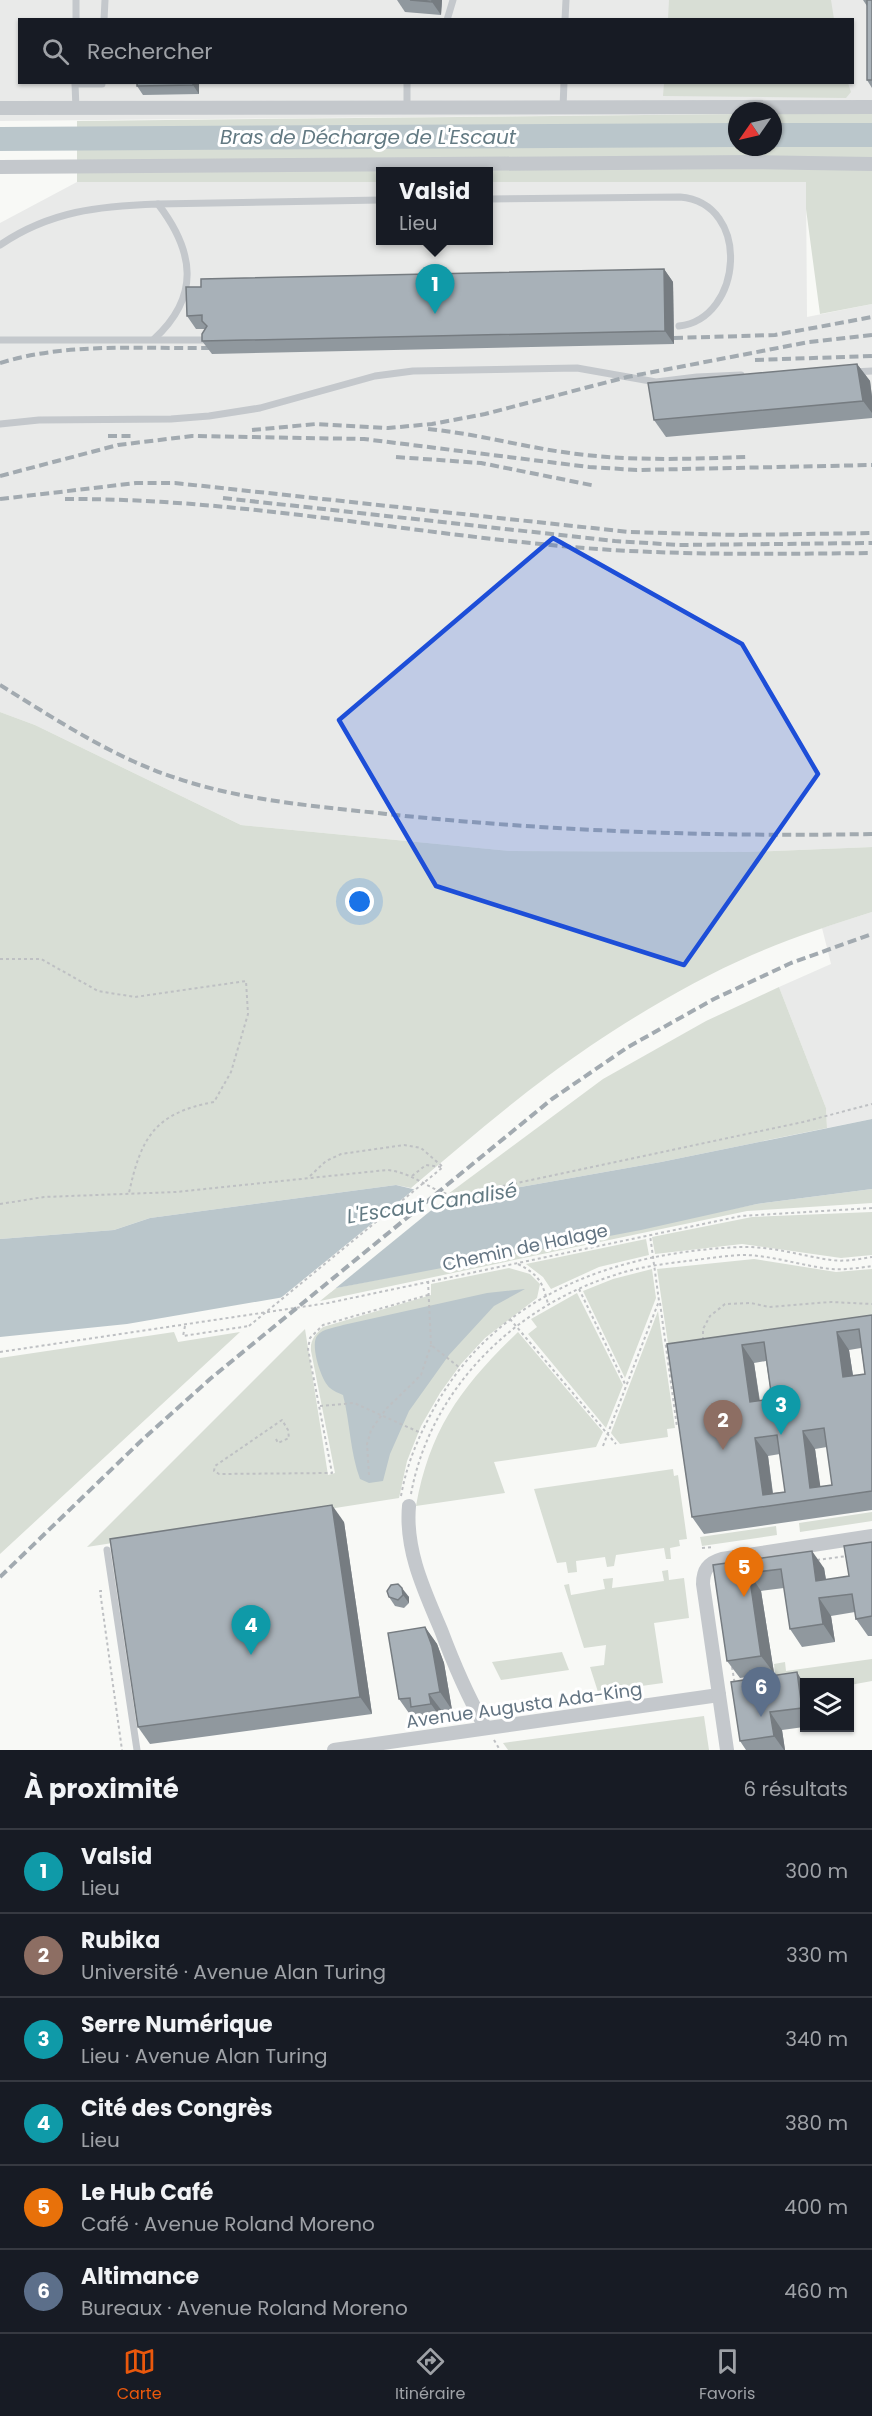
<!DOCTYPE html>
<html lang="fr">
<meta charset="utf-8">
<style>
body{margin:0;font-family:Poppins,sans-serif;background:#242831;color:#f1f3f6}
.controls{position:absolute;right:18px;bottom:18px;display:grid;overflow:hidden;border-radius:0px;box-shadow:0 2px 4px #0004}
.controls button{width:54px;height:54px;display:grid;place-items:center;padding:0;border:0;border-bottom:2px solid #363941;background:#171b24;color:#f1f3f6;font:30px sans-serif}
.compass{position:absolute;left:728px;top:102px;width:54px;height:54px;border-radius:50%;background:#171b24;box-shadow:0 2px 4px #0004;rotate:236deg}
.you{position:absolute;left:360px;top:902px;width:21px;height:21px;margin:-15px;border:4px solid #fff;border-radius:50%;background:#1a73e8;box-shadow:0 0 0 9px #1a73e833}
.badge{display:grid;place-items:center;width:39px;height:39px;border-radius:50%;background:#ea580c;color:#fff;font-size:20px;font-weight:700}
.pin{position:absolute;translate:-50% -50px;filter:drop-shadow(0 2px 3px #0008)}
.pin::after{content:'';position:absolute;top:32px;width:21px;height:18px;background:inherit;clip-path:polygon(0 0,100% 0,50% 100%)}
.popup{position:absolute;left:376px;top:167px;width:117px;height:78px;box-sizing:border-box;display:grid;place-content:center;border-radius:0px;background:#171b24;filter:drop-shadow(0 2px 4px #0005);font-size:20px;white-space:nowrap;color:#9ea1a6}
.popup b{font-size:22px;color:#f1f3f6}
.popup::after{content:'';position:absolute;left:50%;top:100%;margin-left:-12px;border:12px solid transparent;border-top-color:#171b24}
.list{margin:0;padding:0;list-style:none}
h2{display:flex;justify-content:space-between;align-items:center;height:78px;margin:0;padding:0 24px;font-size:26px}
h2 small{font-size:20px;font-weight:400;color:#9ea1a6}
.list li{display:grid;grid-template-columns:39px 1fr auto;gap:18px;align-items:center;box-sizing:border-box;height:84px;padding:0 24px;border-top:2px solid #363941}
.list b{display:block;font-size:22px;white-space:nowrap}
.list p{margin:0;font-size:20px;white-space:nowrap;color:#9ea1a6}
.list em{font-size:20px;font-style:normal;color:#9ea1a6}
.icon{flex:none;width:33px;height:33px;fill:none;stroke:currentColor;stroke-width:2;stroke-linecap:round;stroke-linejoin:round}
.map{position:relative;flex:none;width:872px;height:1750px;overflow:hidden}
.search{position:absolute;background:#171b24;box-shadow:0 2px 4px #0004;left:18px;right:18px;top:18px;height:66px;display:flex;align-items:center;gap:15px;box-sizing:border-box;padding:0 21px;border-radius:0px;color:#9ea1a6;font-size:22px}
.sheet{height:582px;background:#171b24}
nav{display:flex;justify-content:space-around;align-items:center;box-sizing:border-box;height:84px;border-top:2px solid #363941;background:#171b24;font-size:16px;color:#9ea1a6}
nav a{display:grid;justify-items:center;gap:3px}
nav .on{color:#ea580c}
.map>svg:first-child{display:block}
</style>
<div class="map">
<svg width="872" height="1750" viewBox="0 0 872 1750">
<rect width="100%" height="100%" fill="#f8f9f6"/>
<g fill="#e9eae9" fill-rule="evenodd">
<path d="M 0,0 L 872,0 L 872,114 L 773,114 L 773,111 L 737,111 L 737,114 L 0,121 ZM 20,20 L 852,20 L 852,82 L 20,82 Z"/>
<polygon points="77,182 381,182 381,240 489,240 489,182 806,182 807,317 872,304 872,847 748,852 510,851 241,825 35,725 0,712 0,223"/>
<polygon points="872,912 872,1119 827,1128 826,1108 779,987 831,964 822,928"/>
</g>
<g fill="#d8ded5">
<polygon points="669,0 831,0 834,19 668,19"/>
<polygon points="664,83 848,83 851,92 846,98 663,96"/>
<polygon points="737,114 737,147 773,147 773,114 872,114 872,304 820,314 806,209 806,182 489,182 489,172 381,172 381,182 77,182 77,121"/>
<path d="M 0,712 L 35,725 L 241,825 L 510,851 L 748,852 L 872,847 L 872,912 C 831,925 791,938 752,955 C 685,984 607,1032 548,1076 C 501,1111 456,1150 411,1188 L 396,1185 L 150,1218 L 114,1230 L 0,1239 Z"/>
<polygon points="779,987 826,1108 827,1128 661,1162 454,1199 444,1197 603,1079 706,1021"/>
<polygon points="872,1189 872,1203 747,1211 320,1301 336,1288 757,1204"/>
<polygon points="872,1212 872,1255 841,1258 742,1244 655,1254 652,1237 752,1217"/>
<polygon points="646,1239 649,1255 599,1267 551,1289 543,1277 526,1264"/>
<polygon points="754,1259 836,1272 872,1269 872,1333 692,1358 680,1425 657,1269"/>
<path d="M 509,1268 L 530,1274 L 540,1284 L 537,1298 L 485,1338 L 461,1364 L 440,1393 L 421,1426 L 407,1461 L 399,1498 L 87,1547 L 305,1329 L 328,1475 L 335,1473 L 311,1351 C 310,1339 316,1334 323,1327 L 431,1295 L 431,1284 Z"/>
<polygon points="652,1269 656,1298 625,1378 583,1291 613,1279"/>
<polygon points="577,1293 623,1385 606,1428 528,1334 537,1327 531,1319"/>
<polygon points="658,1311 675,1428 667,1429 668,1437 620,1444 611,1433"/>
<polygon points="174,1332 178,1342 240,1332 0,1554 0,1358"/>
<path d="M 518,1332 L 603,1432 L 596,1447 L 494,1462 L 505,1493 L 416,1506 C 430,1428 462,1386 518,1332 Z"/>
<polygon points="673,1469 674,1476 678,1475 687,1539 679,1540 680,1546 670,1548 671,1559 666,1559 664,1548 616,1555 614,1566 607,1567 605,1557 576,1561 577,1572 568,1573 566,1562 557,1563 534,1489"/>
<polygon points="872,1512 872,1521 800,1532 799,1523"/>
<polygon points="776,1526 777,1535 702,1546 700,1537"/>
<polygon points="668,1570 669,1580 684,1578 689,1618 654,1623 663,1683 598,1692 590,1667 604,1665 606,1645 584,1648 564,1585 569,1584 571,1595 605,1589 603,1579 613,1578 612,1588 664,1581 662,1571"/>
<polygon points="562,1652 569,1670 501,1680 492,1662"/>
<polygon points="872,1659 872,1681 850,1685 850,1682 804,1682 804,1689 744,1698 741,1680 775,1674 774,1664 785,1662 786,1671"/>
<polygon points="704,1716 709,1750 508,1750 503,1743"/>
</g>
<g fill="#bac6cb">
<polygon points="872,1119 872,1189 757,1204 641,1230 342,1287 127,1324 0,1337 0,1239 114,1230 150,1218 396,1185 454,1199 661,1162"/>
<path d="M 525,1289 L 494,1306 L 449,1355 L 409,1411 L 390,1454 L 383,1481 L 369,1483 L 360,1479 C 350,1452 350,1422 343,1395 C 339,1393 333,1391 330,1388 C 321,1381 310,1345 317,1336 C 323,1328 335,1328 343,1325 L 487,1293 Z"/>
</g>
<polygon fill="#f8f9f6" points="417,1187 450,1195 331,1292 277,1301"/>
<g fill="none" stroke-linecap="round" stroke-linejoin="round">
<g stroke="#bac6cb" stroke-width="24">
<polyline points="773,135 872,135"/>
<polyline points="0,139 737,135"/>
</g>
<g stroke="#bec0c3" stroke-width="2" stroke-dasharray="3 3" stroke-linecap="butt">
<path d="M 0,959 L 41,959 L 98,991 L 135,997 L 246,981 L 248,1014 L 231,1072 L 214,1102 C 155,1113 141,1137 129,1193"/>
<polyline points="310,1176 326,1161 341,1154 404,1145 421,1148 443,1167"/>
<polyline points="412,1176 426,1165 441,1167"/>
<path d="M 0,1204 L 44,1197 L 176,1192 L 387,1170 C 413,1172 431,1192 456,1196 L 803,1122 L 872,1104"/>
<path d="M 518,1264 C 539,1275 542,1281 548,1304"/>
<polyline points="428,1281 431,1345 460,1368"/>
<polyline points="579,1289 626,1386"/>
<polyline points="660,1303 677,1427"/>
<polyline points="510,1319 616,1444"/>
<polyline points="185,1326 183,1336 249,1326"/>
<polyline points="703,1340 703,1329 710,1316 725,1304 751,1303 769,1307 831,1302 872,1304"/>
<polyline points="0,1352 328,1303 741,1216 872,1208"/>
<polyline points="320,1406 354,1403 421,1433"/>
<polyline points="276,1439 278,1443 289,1438 288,1430 282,1420 215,1466 214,1471 219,1474 332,1473 308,1349 310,1338 323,1325 428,1295"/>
<polyline points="603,1446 659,1301 650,1235"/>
<polyline points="369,1475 367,1444 371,1430 386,1409 421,1375 431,1345"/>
<path d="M 411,1494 C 430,1389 515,1306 615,1275 C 638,1267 663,1264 687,1261 C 706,1259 726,1255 746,1255 C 774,1256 803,1266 831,1269 C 845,1270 859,1268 872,1266"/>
<path d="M 401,1496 C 407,1462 420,1433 437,1403 C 501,1292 619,1252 741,1247 C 772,1246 802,1256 831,1260 C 845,1262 859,1259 872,1257"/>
<polyline points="702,1548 714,1547"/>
<polyline points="817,1560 847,1556"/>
<polyline points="102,1591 100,1591 122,1750"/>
<polyline points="732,1667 735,1685"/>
<polyline points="494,1740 500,1750"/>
</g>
<g stroke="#c4c8cc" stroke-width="7">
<polyline points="76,20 76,0"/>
<polyline points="104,20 105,0"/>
<polyline points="447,20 453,0"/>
<polyline points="565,20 566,0"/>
<polyline points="407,82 407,109"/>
<polyline points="76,108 75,84 102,84 102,82"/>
<polyline points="563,108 564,82"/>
<path d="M 489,199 L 680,197 C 752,203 743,319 679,326"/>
<polyline points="158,204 381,200"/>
<path d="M 0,245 C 50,211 99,206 158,204 C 194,251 201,296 154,339"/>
<polyline points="0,340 210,340"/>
<polyline points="854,372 872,371"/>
<polyline points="0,424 39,420 171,419 209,416 260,408 375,376 413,371 577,368 656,382 697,377 741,375"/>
<polyline points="107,1550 137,1750"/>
</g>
<g stroke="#c4c8cc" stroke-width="14">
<polyline points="0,108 872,107"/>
<polyline points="0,167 754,162 872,164"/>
<path d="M 409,1506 C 405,1550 424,1590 441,1630 C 453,1662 466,1693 483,1723"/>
<polyline points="334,1750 719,1695"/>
<path d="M 727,1750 L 703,1584 C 703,1570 708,1563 722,1559 L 872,1536"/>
</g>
<g stroke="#a2aab0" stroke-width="4" stroke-dasharray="9 4.5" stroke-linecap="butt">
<polyline points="674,338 775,335 872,317"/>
<polyline points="755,360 872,356"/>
<path d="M 0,363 C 68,342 141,349 212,348"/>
<path d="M 428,429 C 479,434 527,448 577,454 C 633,461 689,459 746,457"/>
<polyline points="252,430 316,424 388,428 432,424 485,414 627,377 809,342 872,335"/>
<polyline points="108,436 135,436"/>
<polyline points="396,457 481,463 596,486"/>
<polyline points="0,476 118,445 192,436 364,439 589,467 637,470 872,465"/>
<polyline points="223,498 615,541 679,545 872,543"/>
<polyline points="0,499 136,483 175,483 629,532 739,535 872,533"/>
<path d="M 65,499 C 228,498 389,530 551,545 C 658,556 765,554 872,553"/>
<path d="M 0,685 C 57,720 112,757 176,778 C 244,801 316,806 386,814 C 547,831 710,837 872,834"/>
<polyline points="0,1577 142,1440 210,1379 552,1099 628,1047 714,999 791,963 872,934"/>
</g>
<polyline stroke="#bec0c3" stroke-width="2" stroke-dasharray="3 3" stroke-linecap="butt" points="249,1326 443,1167"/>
</g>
<g fill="#90989e" fill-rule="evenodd">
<polygon points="397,0 442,0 441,15 405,12"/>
<polygon points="863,0 872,0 872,88 867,80 867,6"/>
<polygon points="123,82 199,82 199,94 143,95 137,86 137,83"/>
<polygon points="664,269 673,282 674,344 212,354 202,341 206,329 196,329 187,316"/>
<polygon points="857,364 870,381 872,397 872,418 666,437 654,420"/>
<path d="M 872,1315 L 872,1510 L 704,1534 L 692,1517 L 667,1344 ZM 861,1348 L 865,1374 L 853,1376 L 849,1350 ZM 766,1361 L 772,1399 L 760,1401 L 754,1363 ZM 827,1447 L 832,1485 L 820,1487 L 815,1449 ZM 780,1454 L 785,1492 L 773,1493 L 768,1456 Z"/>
<polygon points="344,1522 372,1714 150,1744 138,1727"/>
<polygon points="872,1542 872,1636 868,1636 856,1619 855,1612 831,1616 835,1642 802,1647 790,1629 784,1588 761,1591 774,1673 740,1678 727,1661 713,1565 824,1568 826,1580 849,1576"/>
<polygon points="391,1585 409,1597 409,1603 404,1608 395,1606 389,1597"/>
<polygon points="425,1627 437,1644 444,1663 452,1710 442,1711 443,1721 423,1724 417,1716 411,1716 399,1699"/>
<polygon points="731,1682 804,1684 804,1727 782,1730 785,1750 746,1750 740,1741"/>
</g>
<g fill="#767c81">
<polygon points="432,0 442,0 441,15 432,2"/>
<polygon points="193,82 199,82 199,94 193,85"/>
<polygon points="664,269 673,282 674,344 665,331"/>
<polygon points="857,364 870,381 872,397 872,413 863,401"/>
<polygon points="837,1332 849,1350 856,1395 843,1377"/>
<polygon points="742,1345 754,1363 762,1419 750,1402"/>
<polygon points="803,1431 815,1449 822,1498 810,1488"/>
<polygon points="755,1438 768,1456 774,1505 763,1495"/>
<polygon points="332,1505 344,1522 372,1714 360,1697"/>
<polygon points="812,1551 824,1568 829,1598 816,1581"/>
<polygon points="749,1573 761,1591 774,1673 761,1656"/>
<polygon points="402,1588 409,1597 409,1603 403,1595"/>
<polygon points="819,1598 831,1616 835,1642 823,1624"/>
<polygon points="425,1627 437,1644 444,1663 452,1710 440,1692"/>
<polygon points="797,1672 804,1684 804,1711 802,1708"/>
<polygon points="429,1694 442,1711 443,1721 431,1704"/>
<polygon points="770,1712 782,1730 785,1750 784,1750 774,1736"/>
</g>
<g fill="#a8b1b8" stroke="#767c81" stroke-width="1.5" fill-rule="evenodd">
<polygon points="410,0 432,0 432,2"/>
<rect x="867" y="0" width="5" height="80"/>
<polygon points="137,82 193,82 193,85 137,86"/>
<polygon points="664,269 665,331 202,341 202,334 207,326 202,321 202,315 187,316 186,287 201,287 201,279"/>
<polygon points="857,364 863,401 654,420 648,383"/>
<path d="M 872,1315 L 872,1491 L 692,1517 L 667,1344 ZM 859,1329 L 865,1374 L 843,1377 L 837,1332 ZM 764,1342 L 772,1399 L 750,1402 L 742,1345 ZM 824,1428 L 832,1485 L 810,1488 L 803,1431 ZM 777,1435 L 785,1492 L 763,1495 L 755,1438 Z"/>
<polygon points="332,1505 360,1697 138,1727 110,1539"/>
<polygon points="872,1542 872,1616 856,1619 852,1594 819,1598 823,1624 790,1629 781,1569 749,1573 761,1656 727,1661 713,1565 812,1551 816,1581 849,1576 844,1546"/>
<polygon points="398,1584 402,1588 403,1595 398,1600 389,1597 387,1591 391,1585"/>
<polygon points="425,1627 432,1646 440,1692 429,1694 431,1704 411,1707 410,1698 399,1699 388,1633"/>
<polygon points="797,1672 802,1708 770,1712 774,1736 740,1741 731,1682"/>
</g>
<path fill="#1d4ed8" fill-opacity="0.2" stroke="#1d4ed8" stroke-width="4.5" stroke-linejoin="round" d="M 553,538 L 742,644 L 818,774 L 684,965 L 436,886 L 339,720 Z"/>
<g text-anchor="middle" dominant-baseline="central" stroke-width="6" stroke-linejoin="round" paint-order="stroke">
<g font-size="18" fill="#637482" stroke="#fff">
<text transform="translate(525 1247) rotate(-12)">Chemin de Halage</text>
<text transform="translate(524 1705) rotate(-8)">Avenue Augusta Ada-King</text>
</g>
<g font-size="20" font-style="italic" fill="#637a83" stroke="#fff">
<text x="368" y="137">Bras de Décharge de L'Escaut</text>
<text transform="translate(432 1203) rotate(-9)">L'Escaut Canalisé</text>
</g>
</g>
</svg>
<div class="controls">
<button><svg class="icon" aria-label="layers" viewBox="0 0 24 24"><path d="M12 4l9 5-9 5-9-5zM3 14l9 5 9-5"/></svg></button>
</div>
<svg class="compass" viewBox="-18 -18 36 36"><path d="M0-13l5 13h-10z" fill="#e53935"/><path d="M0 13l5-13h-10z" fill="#9ea1a6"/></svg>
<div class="you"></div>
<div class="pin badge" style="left:435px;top:314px;background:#0f9aa8">1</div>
<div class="popup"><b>Valsid</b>Lieu</div>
<div class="pin badge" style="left:723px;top:1450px;background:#8d6e63">2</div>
<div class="pin badge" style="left:781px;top:1435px;background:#0f9aa8">3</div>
<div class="pin badge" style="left:251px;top:1655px;background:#0f9aa8">4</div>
<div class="pin badge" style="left:744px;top:1597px;background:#e8710a">5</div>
<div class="pin badge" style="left:761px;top:1717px;background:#5c6f8a">6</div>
<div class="search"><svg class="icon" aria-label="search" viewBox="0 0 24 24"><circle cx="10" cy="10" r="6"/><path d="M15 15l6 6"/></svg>Rechercher</div>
</div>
<section class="sheet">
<h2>À proximité<small>6 résultats</small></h2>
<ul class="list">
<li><span class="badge" style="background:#0f9aa8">1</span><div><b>Valsid</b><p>Lieu</p></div><em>300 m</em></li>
<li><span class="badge" style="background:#8d6e63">2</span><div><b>Rubika</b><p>Université · Avenue Alan Turing</p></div><em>330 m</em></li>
<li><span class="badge" style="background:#0f9aa8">3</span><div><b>Serre Numérique</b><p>Lieu · Avenue Alan Turing</p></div><em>340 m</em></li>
<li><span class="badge" style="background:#0f9aa8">4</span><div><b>Cité des Congrès</b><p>Lieu</p></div><em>380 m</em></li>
<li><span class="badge" style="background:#e8710a">5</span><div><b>Le Hub Café</b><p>Café · Avenue Roland Moreno</p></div><em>400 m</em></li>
<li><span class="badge" style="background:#5c6f8a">6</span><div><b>Altimance</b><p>Bureaux · Avenue Roland Moreno</p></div><em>460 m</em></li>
</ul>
</section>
<nav>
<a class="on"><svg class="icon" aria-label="map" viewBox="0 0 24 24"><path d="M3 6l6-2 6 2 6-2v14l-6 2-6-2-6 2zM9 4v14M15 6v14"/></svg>Carte</a>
<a><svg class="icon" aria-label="directions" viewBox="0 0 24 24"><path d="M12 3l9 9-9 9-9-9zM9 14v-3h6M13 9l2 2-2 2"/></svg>Itinéraire</a>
<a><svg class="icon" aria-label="saved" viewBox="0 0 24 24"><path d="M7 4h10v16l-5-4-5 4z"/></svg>Favoris</a>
</nav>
